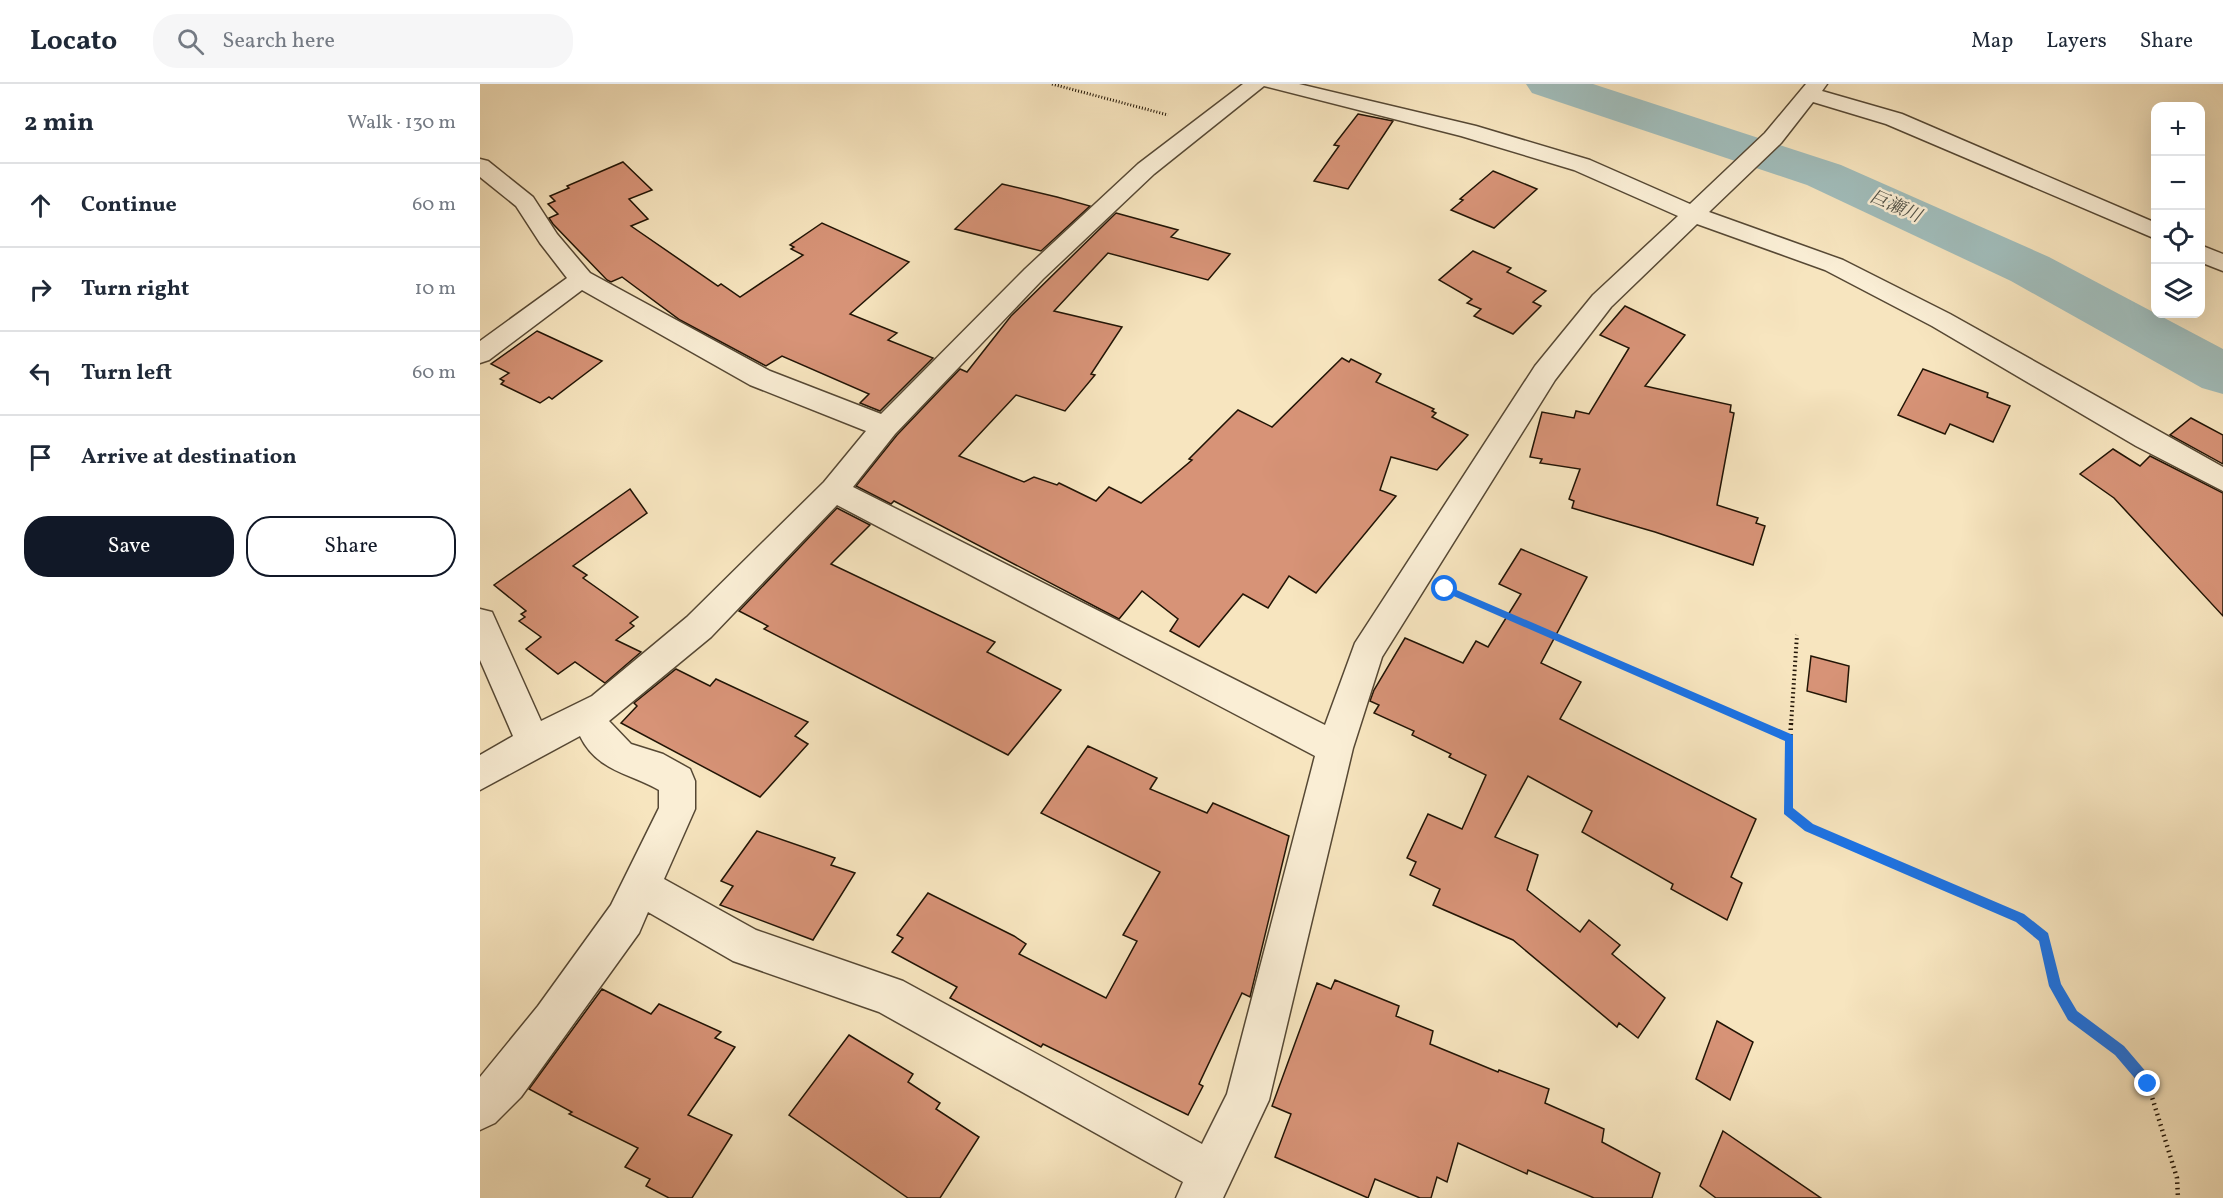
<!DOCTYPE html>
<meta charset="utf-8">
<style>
body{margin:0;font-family:Vollkorn,"Noto Serif JP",serif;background:#f6f6f7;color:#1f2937}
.controls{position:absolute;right:18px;top:18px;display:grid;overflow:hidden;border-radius:12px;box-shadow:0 6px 24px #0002}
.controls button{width:54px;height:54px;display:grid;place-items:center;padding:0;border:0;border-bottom:2px solid #e0e1e3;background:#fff;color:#1f2937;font:30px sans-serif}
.stop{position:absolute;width:18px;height:18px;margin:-14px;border:4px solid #1a73e8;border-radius:50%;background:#fff}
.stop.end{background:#1a73e8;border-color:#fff;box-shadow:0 2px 6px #0008}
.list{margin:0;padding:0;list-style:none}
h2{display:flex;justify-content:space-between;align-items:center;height:78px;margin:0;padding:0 24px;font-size:26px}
h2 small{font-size:20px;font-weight:400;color:#747a83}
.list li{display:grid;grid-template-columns:39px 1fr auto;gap:18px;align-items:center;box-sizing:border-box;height:84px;padding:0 24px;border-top:2px solid #e0e1e3}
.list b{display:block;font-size:22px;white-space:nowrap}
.list em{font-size:20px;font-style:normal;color:#747a83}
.actions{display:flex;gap:12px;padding:18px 24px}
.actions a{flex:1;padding:14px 0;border:2px solid #111827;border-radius:24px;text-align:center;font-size:21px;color:#111827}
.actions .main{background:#111827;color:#fff}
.icon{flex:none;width:33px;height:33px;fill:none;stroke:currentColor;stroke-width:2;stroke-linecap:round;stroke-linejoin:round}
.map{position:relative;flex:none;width:1743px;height:1114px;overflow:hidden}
header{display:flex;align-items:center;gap:36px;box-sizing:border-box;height:84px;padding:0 30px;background:#fff;border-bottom:2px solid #e0e1e3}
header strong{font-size:28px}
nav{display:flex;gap:33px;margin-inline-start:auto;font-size:21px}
.search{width:420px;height:54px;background:#f6f6f7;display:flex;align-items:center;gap:15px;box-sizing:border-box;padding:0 21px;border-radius:24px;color:#747a83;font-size:22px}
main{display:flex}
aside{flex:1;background:#fff}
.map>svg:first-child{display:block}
</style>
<header>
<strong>Locato</strong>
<div class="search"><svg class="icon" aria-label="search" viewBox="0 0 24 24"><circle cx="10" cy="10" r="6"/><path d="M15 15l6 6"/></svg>Search here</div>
<nav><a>Map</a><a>Layers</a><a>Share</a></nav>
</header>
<main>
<aside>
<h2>2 min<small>Walk · 130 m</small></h2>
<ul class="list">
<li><svg class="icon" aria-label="ahead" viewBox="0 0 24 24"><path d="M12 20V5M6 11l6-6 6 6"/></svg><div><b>Continue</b></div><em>60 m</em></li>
<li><svg class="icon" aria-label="right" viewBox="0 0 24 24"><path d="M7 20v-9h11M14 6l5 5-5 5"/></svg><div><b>Turn right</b></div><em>10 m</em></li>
<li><svg class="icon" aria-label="left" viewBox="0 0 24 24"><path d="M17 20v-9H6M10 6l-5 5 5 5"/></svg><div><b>Turn left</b></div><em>60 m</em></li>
<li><svg class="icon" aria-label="arrive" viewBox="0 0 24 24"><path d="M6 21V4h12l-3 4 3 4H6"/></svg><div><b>Arrive at destination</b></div></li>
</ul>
<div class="actions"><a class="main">Save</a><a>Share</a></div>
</aside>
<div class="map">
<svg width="1743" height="1114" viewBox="0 0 1743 1114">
<rect width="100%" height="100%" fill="#f7e5bf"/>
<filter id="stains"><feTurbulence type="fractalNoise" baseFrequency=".00333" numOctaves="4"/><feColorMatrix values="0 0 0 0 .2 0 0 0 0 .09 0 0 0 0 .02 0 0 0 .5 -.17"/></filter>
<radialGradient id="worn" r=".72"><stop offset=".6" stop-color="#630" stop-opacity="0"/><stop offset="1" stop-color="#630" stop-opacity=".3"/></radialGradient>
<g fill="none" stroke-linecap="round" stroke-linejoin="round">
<polygon fill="#a1bdbb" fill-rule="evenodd" points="1046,0 1113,0 1361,81 1569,173 1743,265 1743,310 1722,304 1531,197 1327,101 1052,9"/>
</g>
<g fill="#d79377" stroke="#211405" stroke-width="1.5">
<polygon points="878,30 913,37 868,105 834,97 859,62 854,61"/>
<polygon points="143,78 172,106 149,115 168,135 151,142 238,202 241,200 260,213 323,171 311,165 314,163 310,161 342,139 429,178 370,230 417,249 408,256 453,274 400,327 380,319 389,310 302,272 286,282 200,236 142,193 131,198 127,196 73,140 69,134 78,130 68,120 75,117 70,112 89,104 87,102"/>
<polygon points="1013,87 1057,105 1014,144 971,126 983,116 980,115"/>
<polygon points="522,100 577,113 610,122 561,167 475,145"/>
<polygon points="636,129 698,146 691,153 750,170 728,196 628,169 574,227 642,243 611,290 615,291 585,327 536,311 479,372 544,398 554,393 577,401 579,399 616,417 629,403 661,419 712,376 709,375 758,326 792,343 862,274 869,278 871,275 901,290 896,298 954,325 952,327 956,329 952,333 988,351 957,386 911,373 900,406 916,412 836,509 809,492 788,524 763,510 719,563 690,547 698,535 662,507 639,535 414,417 411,420 376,402 417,351 480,285 487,288 531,232"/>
<polygon points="993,167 1031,184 1027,188 1066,207 1053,218 1061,222 1033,250 994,232 1001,225 987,219 992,215 959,196"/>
<polygon points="1145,222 1205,251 1165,302 1251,321 1250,328 1254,329 1237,421 1278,434 1276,439 1285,442 1273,481 1175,448 1092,424 1094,417 1089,415 1100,385 1060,379 1062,375 1050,373 1062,328 1094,334 1096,327 1109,330 1149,264 1120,251"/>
<polygon points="57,247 122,277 72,315 69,313 60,319 21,300 24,297 20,295 29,289 11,280"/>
<polygon points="1443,285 1508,309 1507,313 1530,322 1513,358 1470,340 1465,350 1418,331"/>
<polygon points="1711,334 1743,351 1743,380 1690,351"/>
<polygon points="1633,365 1660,382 1670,372 1743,409 1743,532 1634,414 1600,390"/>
<polygon points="150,405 167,429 93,482 107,491 103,494 158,533 150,539 154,542 136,556 161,568 125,599 95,578 78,590 46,565 61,553 39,537 45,533 41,530 46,527 14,501"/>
<polygon points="357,424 390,441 351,480 515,558 507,568 581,606 528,671 284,545 288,542 259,527"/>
<polygon points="1041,465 1107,493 1061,579 1101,598 1080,635 1276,735 1251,793 1262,799 1247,836 1191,805 1193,800 1102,748 1112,727 1048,692 1015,753 1058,771 1047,806 1100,848 1109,836 1140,861 1132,870 1185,914 1158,954 1139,939 1137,943 1033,856 953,821 960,805 930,791 936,778 927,774 948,730 982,745 1006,691 969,673 971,670 932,651 934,647 894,629 899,621 890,617 894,606 925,554 983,579 996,557 1008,563 1041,510 1019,500"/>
<polygon points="1331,572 1369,582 1366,618 1327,607"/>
<polygon points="196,585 230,602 236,595 328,638 315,652 328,660 280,713 141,639 157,622 154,619"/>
<polygon points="608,662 677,694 670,705 727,729 733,719 809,752 770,913 762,909 719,1000 723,1002 708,1031 563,960 561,963 470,914 477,903 412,868 423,854 417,851 448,809 534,852 546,860 539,870 626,914 657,857 643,851 680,788 561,729"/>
<polygon points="277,747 355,774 351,781 375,789 333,856 240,821 253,802 241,797"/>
<polygon points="855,896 919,922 916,932 953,947 950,960 1018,988 1019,986 1069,1005 1065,1019 1124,1045 1122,1058 1180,1089 1172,1114 1114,1114 1048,1086 1047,1090 978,1059 967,1098 957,1093 951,1114 940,1114 895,1095 888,1114 795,1073 811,1030 792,1022 837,899 851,905"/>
<polygon points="122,905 171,930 179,920 241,948 235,954 255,963 208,1031 252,1051 212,1114 189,1114 166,1102 170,1095 145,1083 158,1064 89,1030 92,1028 49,1005"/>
<polygon points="1237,937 1273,958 1250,1016 1216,995"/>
<polygon points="369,951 433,990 428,998 460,1019 456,1025 499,1053 460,1114 428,1114 309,1031"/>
<polygon points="1243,1047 1341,1114 1236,1114 1220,1102"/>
</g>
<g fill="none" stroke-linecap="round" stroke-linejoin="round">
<defs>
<g id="minor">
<path d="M 763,0 L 819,0 L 996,42 L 1110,76 L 1210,120 L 1285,49 L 1326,0 L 1347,0 L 1342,7 L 1422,30 L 1676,139 L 1676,155 L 1406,40 L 1333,18 L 1301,59 L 1229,128 L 1363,176 L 1470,230 L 1743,383 L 1743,407 L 1656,362 L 1452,242 L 1345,186 L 1217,140 L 1131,223 L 1075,296 L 902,573 L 873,664 L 789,1016 L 743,1114 L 696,1114 L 703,1098 L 399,928 L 253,877 L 168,828 L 159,849 L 41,1013 L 15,1039 L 0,1046 L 0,993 L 58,922 L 131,821 L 179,724 L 179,706 C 149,689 117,687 100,652 L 0,706 L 0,671 L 33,652 L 0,576 L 0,525 L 12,528 L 61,637 L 112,612 L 207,533 L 344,398 L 386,347 L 270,301 L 102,206 L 9,276 L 0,279 L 0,257 L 87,194 L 60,159 L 36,122 L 0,93 L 0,75 L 8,77 L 53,113 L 77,150 L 110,189 L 290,287 L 401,330 L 545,185 L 658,80 ZM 784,2 L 981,52 L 1094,86 L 1198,132 L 1113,211 L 1055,282 L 875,559 L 845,641 L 373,403 L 415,350 L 563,195 L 674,90 ZM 357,421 L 835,672 L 747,1010 L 722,1060 L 423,897 L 276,846 L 184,795 L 215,725 L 215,697 L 210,685 L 183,670 L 151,660 L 129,637 L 231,553 Z"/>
<polygon points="1720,161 1743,170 1743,187 1720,178"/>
</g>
</defs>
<use href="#minor" stroke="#564834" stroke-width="3"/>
<polyline stroke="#211405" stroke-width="3" stroke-dasharray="1 2" stroke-linecap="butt" points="572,0 688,31"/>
<g stroke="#211405" stroke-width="4" stroke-dasharray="1.5 3" stroke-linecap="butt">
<polyline points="969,506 1280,641"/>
<polyline points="1311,641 1317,551"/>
</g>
<g stroke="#211405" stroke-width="4.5" stroke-dasharray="1.5 4" stroke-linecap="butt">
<polyline points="1276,639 1310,654"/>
<polyline points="1311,639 1307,726 1329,744 1540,834 1564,853 1575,902 1592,931 1640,966 1668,1000 1697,1094 1698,1114"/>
</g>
<use href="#minor" fill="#faeed5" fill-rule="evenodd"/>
</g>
<polygon fill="#1a73e8" points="965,501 1313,651 1313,724 1333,740 1544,830 1568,849 1581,900 1597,927 1644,962 1673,996 1673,1005 1664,1005 1635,971 1588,936 1569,902 1559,857 1536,838 1325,747 1304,730 1305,657 962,507 962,502"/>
<g text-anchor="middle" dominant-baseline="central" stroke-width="5" stroke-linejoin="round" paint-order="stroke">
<g font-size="18" font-style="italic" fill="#4e4f45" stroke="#faeed5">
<text transform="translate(1415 123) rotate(24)">巨瀬川</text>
</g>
</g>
<rect width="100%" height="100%" filter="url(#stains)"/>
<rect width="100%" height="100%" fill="url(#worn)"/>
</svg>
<div class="controls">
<button>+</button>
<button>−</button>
<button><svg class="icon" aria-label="locate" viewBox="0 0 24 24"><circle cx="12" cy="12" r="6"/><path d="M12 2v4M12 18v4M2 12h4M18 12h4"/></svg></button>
<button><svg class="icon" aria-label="layers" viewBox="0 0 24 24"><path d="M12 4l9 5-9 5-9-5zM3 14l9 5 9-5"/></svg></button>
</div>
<div class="stop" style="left:965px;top:505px"></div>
<div class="stop end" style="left:1668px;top:1000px"></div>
</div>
</main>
